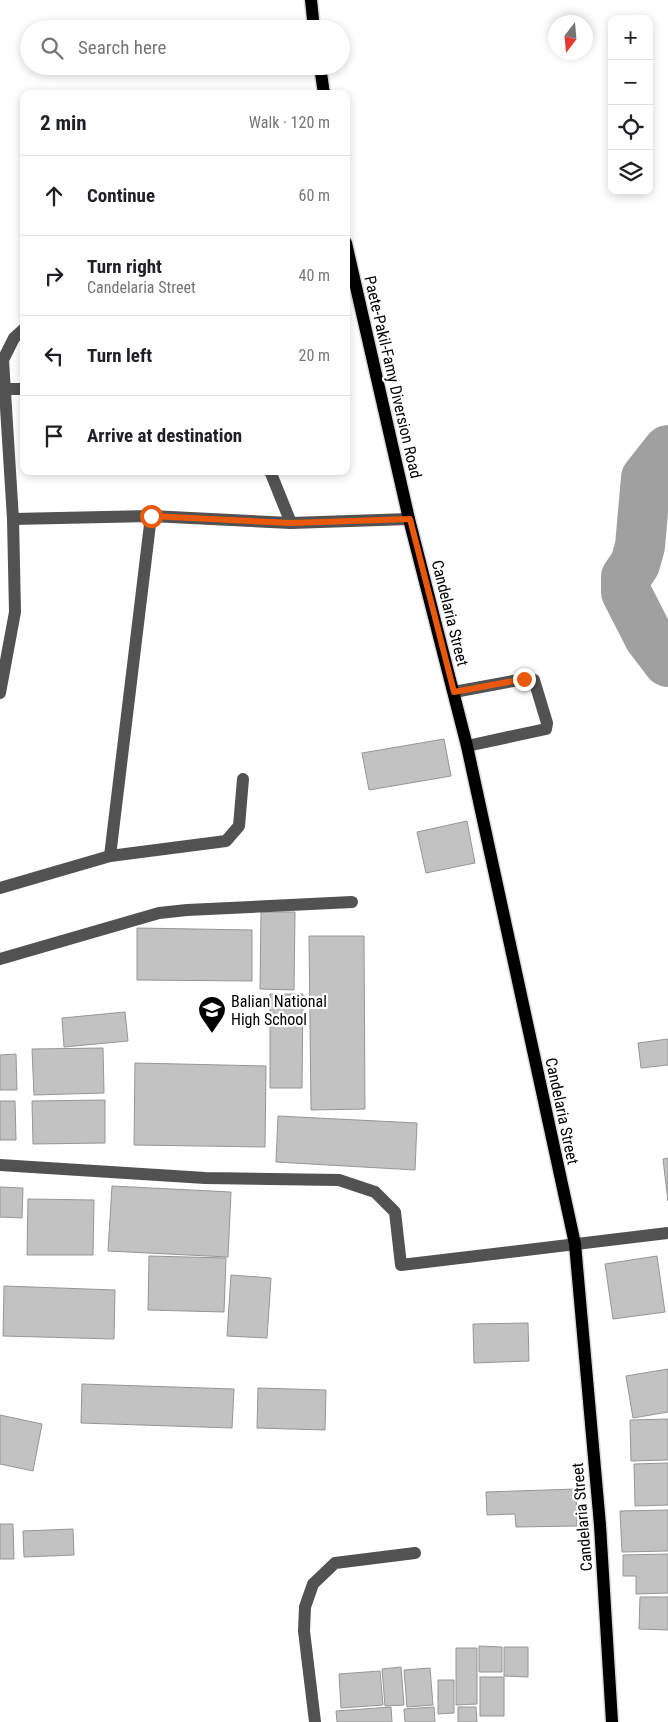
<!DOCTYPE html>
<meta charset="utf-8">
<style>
body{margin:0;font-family:"Roboto Condensed",sans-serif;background:#f6f6f6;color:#202124}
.controls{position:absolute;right:15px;top:15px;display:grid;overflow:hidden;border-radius:10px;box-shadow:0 2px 8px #0003}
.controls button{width:45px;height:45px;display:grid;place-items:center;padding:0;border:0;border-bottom:1px solid #e0e0e0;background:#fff;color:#202124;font:25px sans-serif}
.compass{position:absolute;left:548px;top:15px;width:45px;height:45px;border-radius:50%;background:#fff;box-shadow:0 2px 8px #0003;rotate:196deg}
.stop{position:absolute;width:15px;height:15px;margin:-11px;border:4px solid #ea580c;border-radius:50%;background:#fff}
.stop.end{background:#ea580c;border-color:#fff;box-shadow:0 1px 5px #0008}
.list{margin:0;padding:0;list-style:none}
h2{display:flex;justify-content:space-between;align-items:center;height:65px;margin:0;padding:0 20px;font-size:21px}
h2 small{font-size:16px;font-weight:400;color:#757577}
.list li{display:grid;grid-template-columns:32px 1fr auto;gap:15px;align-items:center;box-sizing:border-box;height:80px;padding:0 20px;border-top:1px solid #e0e0e0}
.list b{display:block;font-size:19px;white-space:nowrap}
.list p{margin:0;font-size:16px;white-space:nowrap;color:#757577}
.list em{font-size:16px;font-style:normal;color:#757577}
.icon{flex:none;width:28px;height:28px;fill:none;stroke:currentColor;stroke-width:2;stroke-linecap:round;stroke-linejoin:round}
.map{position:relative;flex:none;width:668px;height:1722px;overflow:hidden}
.search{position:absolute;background:#fff;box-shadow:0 2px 8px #0003;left:20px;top:20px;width:330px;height:55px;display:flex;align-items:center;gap:12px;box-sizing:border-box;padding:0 18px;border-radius:28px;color:#757577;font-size:19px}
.panel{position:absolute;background:#fff;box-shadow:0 2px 8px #0003;left:20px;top:90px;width:330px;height:385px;border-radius:10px}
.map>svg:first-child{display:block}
</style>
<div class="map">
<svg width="668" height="1722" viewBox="0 0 668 1722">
<rect width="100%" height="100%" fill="#fff"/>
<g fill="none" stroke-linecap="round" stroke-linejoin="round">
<polyline stroke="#a0a0a0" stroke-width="50" points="668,450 646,478 640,546 635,564 626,577 626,592 649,637 668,662"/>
</g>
<g fill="#c2c2c2" stroke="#969696">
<polygon points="444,739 451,776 369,790 362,753"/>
<polygon points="467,821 475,863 426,873 417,832"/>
<polygon points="261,912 295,912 294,990 260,989"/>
<polygon points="137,928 252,930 252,981 137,980"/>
<polygon points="309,936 364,936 365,1109 311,1110"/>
<polygon points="270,994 303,994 302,1088 270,1088"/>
<polygon points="125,1012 128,1041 64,1047 62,1018"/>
<polygon points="668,1039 668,1065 641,1068 638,1043"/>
<polygon points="103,1048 104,1093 34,1095 32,1049"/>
<polygon points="16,1054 17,1090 0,1090 0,1055"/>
<polygon points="135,1063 266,1066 265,1147 134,1145"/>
<polygon points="105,1100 105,1143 33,1144 32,1101"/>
<polygon points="0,1101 15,1101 16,1140 0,1140"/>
<polygon points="278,1116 417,1123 415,1170 276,1162"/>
<polygon points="668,1158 668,1201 663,1159"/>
<polygon points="112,1186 231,1192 228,1257 108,1251"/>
<polygon points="0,1187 23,1188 22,1218 0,1217"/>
<polygon points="28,1199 94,1200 93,1255 27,1255"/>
<polygon points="149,1256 226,1258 224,1312 148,1310"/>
<polygon points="657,1256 665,1312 613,1319 605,1264"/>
<polygon points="231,1275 271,1278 267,1338 227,1336"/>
<polygon points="4,1286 115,1290 114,1339 3,1336"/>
<polygon points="528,1323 529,1361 474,1363 473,1324"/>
<polygon points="668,1369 668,1412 633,1418 626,1376"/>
<polygon points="82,1384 234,1389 232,1428 81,1423"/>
<polygon points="258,1388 326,1390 325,1430 257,1428"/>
<polygon points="0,1415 42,1424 33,1471 0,1464"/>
<polygon points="668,1419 668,1460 631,1461 630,1420"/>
<polygon points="668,1463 668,1505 635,1506 634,1464"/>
<polygon points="576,1489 577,1526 516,1527 515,1514 487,1515 486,1492"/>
<polygon points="668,1510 668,1551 622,1552 620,1511"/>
<polygon points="0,1524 13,1524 14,1559 0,1559"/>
<polygon points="73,1529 74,1555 24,1557 23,1531"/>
<polygon points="668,1554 668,1593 636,1594 636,1576 623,1576 623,1555"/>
<polygon points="640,1597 668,1597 668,1630 639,1629"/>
<polygon points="479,1646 502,1647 502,1672 479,1672"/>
<polygon points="504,1647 528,1647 528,1677 504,1676"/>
<polygon points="456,1648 477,1648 477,1704 456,1705"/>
<polygon points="401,1667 404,1705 385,1706 382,1669"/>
<polygon points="430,1668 433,1705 407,1707 404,1670"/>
<polygon points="380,1671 383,1705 341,1708 339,1674"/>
<rect x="480" y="1677" width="24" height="39"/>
<polygon points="438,1680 454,1680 454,1713 438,1714"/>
<polygon points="391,1707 392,1722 337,1722 336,1711"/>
<polygon points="434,1707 435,1722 405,1722 404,1709"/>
<polygon points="458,1707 476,1707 477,1722 458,1722"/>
</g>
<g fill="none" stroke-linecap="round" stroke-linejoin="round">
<defs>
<g id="major">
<polyline points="311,0 314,29"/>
<polyline points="320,66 324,94"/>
<polyline points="346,243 409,519 467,746 575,1244 600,1525 612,1722"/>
</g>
</defs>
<use href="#major" stroke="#dbdbdb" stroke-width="15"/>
<g stroke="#525252" stroke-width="12">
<polyline points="5,389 24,389"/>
<polyline points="270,471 291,523"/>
<polyline points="13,519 151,516 291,523 409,519"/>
<polyline points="454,692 524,679 534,680 547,723 546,729 467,746"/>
<polyline points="0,693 15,612 13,519 3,360 14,338 24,329"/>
<polyline points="110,856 151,516"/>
<polyline points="0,888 110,856 226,841 239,826 243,779"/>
<polyline points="0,959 159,913 187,910 352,902"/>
<polyline points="0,1165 205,1178 339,1180 375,1192 395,1212 401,1265 668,1233"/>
<polyline points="315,1722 304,1631 305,1607 313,1584 335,1563 415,1553"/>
</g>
<use href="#major" stroke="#000" stroke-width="12"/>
</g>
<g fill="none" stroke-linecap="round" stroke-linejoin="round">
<polyline stroke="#ea580c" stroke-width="6" points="151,516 291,523 410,519 454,692 524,679"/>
</g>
<defs>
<symbol id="school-pin" viewBox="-11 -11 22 30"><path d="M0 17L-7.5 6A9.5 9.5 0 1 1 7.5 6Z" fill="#000" stroke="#fff"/><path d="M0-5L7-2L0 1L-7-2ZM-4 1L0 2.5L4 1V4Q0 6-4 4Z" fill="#fff"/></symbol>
</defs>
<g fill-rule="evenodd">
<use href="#school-pin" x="196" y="994" width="32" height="43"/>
</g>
<g text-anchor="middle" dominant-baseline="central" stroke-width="4.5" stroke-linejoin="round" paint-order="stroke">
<g font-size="16" fill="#000" stroke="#fff">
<text transform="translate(393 377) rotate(77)">Paete-Pakil-Famy Diversion Road</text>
<text transform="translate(450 613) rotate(76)">Candelaria Street</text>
<text transform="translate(562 1111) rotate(78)">Candelaria Street</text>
<text transform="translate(582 1517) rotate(-95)">Candelaria Street</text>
</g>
<g font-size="16" fill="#000" stroke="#fff" text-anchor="start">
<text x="231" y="1001">Balian National<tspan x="231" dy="18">High School</tspan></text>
</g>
</g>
</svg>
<div class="controls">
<button>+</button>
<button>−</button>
<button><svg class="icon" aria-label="locate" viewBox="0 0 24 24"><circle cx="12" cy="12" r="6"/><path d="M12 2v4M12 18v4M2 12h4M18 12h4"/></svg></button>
<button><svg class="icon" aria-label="layers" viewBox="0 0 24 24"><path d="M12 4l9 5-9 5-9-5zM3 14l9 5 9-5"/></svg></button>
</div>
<svg class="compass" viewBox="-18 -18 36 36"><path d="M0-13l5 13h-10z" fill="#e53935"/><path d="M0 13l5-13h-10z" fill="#757577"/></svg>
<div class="stop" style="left:151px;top:516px"></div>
<div class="stop end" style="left:524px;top:679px"></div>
<div class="search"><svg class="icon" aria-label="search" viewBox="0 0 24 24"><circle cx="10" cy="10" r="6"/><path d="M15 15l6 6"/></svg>Search here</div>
<section class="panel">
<h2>2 min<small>Walk · 120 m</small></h2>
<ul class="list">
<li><svg class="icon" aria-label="ahead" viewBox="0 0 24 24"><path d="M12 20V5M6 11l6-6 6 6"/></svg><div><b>Continue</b></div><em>60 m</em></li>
<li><svg class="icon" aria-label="right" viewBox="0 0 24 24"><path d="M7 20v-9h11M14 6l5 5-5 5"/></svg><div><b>Turn right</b><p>Candelaria Street</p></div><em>40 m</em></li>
<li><svg class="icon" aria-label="left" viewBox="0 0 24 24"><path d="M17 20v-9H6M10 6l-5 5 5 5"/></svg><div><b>Turn left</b></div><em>20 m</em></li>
<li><svg class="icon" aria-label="arrive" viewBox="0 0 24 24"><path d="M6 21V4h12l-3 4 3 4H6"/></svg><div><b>Arrive at destination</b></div></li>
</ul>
</section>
</div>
